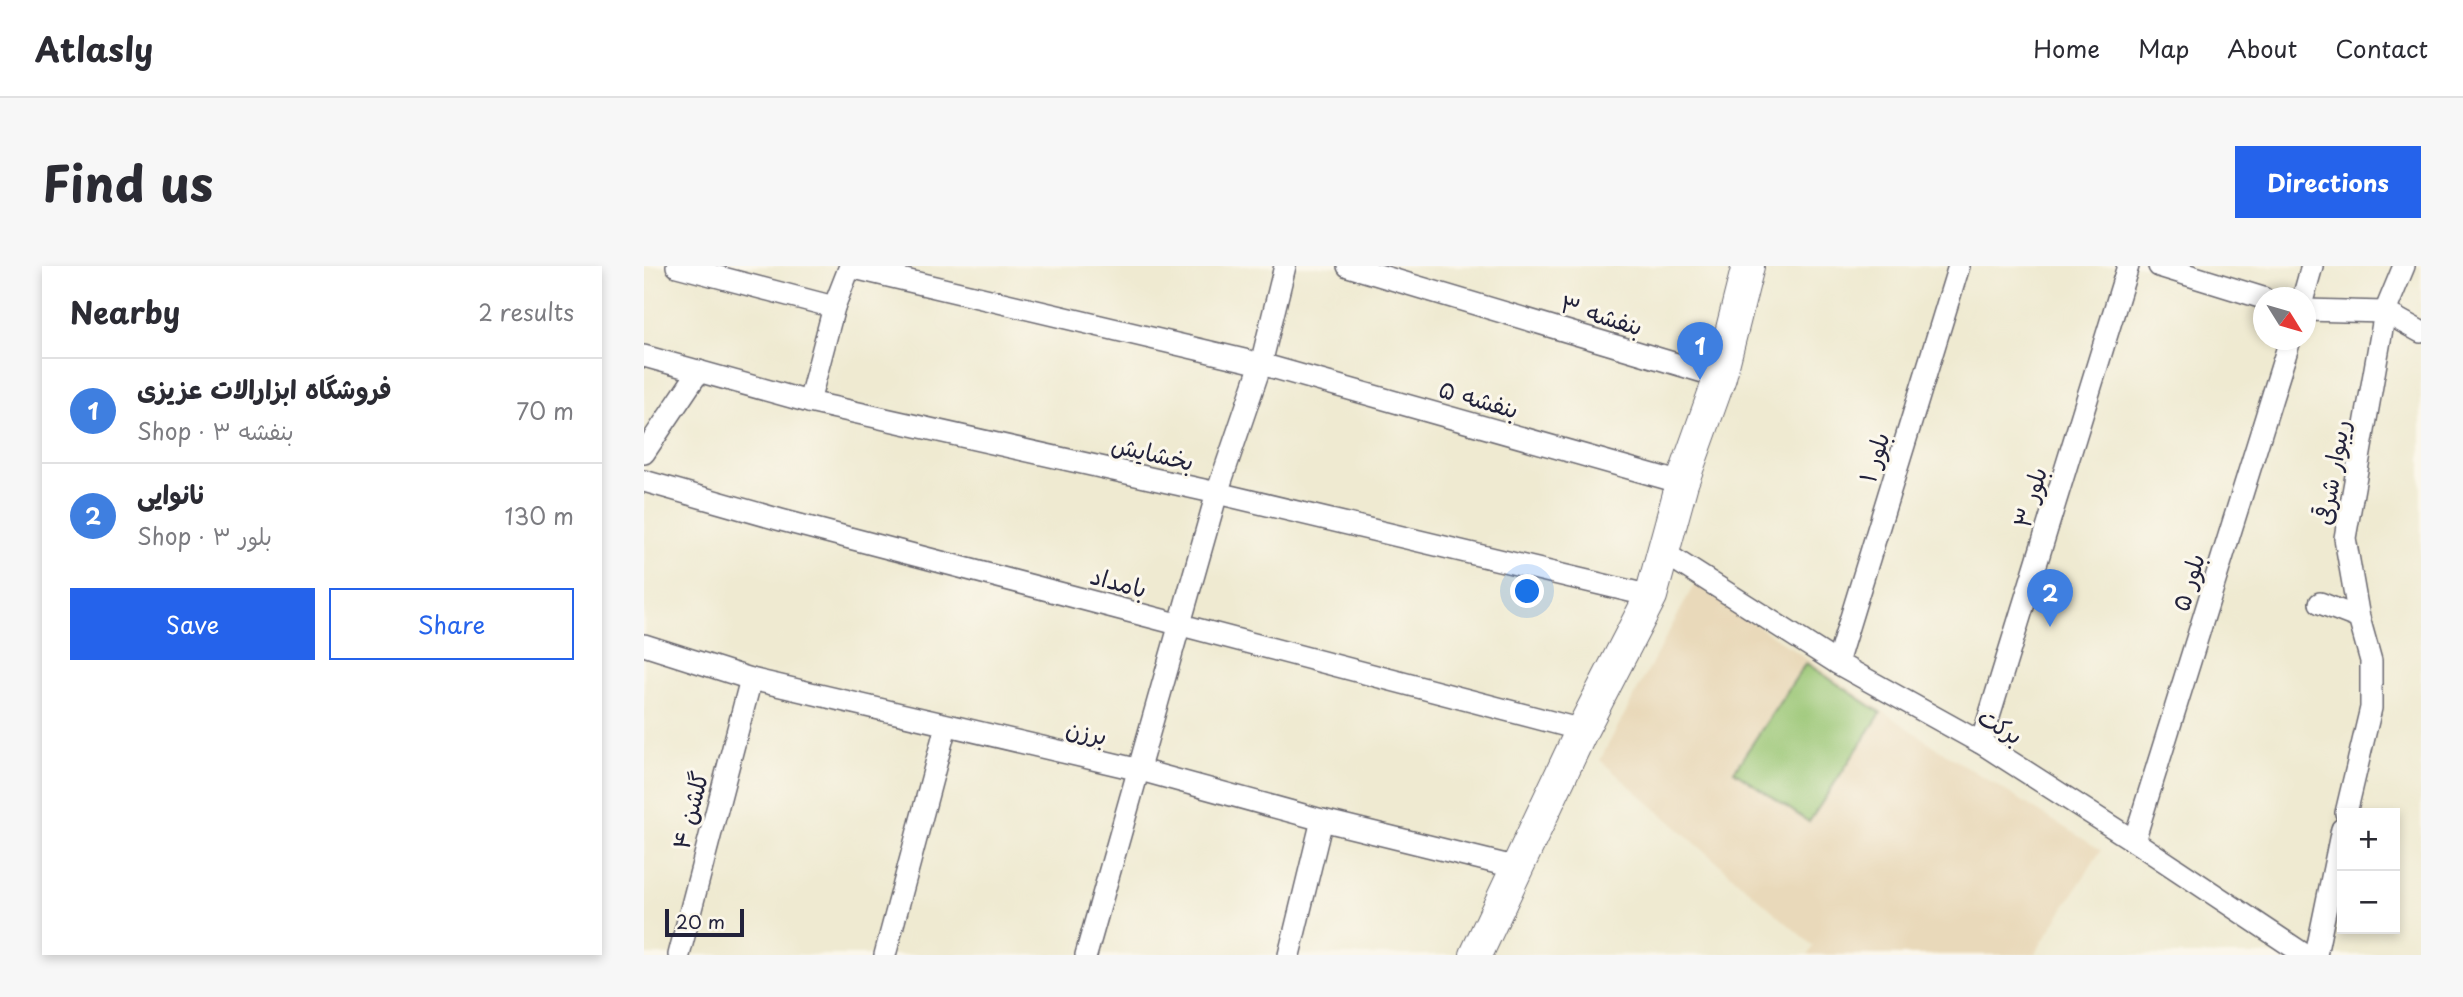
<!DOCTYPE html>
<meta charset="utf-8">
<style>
body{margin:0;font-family:"Playpen Sans","Playpen Sans Arabic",sans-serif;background:#f7f7f7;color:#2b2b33}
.controls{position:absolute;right:21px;bottom:21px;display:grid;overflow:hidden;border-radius:0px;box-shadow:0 4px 10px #0003}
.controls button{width:63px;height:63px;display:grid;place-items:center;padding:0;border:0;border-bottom:2px solid #e1e1e2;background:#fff;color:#2b2b33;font:35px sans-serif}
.compass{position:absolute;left:1609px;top:21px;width:63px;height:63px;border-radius:50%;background:#fff;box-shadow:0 4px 10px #0003;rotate:127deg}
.scale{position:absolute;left:21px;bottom:18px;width:79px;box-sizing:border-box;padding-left:7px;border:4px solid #22223b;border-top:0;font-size:19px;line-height:24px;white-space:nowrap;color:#22223b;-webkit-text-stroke:5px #fbf7ec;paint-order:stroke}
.you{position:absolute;left:884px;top:326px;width:24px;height:24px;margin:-18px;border:5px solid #fff;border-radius:50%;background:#1a73e8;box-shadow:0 0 0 10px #1a73e833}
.badge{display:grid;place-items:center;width:46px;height:46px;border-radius:50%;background:#2563eb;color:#fff;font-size:23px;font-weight:700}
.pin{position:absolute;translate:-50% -58px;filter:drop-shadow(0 2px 4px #0008)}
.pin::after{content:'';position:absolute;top:37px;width:24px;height:21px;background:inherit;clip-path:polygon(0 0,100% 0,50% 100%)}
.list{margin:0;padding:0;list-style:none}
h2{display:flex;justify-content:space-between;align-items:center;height:91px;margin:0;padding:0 28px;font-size:30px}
h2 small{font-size:23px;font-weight:400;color:#7c7c81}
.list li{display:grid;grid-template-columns:46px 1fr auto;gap:21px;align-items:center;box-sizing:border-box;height:105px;padding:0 28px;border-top:2px solid #e1e1e2}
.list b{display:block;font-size:26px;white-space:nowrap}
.list p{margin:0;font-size:23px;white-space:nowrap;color:#7c7c81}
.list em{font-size:23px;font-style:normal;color:#7c7c81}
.actions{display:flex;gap:14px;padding:21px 28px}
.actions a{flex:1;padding:16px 0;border:2px solid #2563eb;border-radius:0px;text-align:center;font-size:24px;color:#2563eb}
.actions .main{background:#2563eb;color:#fff}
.map{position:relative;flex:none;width:1777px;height:689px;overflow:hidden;border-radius:0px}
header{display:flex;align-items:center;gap:42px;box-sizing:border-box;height:98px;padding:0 35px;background:#fff;border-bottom:2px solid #e1e1e2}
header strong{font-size:33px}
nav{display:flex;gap:38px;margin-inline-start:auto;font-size:24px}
.intro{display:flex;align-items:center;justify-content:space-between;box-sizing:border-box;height:168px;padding:0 42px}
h1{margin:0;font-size:49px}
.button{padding:18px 32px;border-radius:0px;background:#2563eb;color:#fff;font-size:24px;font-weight:700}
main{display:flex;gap:42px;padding:0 42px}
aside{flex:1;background:#fff;border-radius:0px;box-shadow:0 4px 10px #0003}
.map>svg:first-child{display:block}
</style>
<header>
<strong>Atlasly</strong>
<nav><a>Home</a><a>Map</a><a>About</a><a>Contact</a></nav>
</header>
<div class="intro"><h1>Find us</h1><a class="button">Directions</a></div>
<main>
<aside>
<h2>Nearby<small>2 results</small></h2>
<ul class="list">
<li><span class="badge" style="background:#3f7fe0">1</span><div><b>فروشگاه ابزارالات عزیزی</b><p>Shop · بنفشه ۳</p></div><em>70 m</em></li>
<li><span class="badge" style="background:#3f7fe0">2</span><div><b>نانوایی</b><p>Shop · بلور ۳</p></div><em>130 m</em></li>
</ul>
<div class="actions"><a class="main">Save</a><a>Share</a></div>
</aside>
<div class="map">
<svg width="1777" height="689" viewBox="0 0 1777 689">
<rect width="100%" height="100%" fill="#fbf7ec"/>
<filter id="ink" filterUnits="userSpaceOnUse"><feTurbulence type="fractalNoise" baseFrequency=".0143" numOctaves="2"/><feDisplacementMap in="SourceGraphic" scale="14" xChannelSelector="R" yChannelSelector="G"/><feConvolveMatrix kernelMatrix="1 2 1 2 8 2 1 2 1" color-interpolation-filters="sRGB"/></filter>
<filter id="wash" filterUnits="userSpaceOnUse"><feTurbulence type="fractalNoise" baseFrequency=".00686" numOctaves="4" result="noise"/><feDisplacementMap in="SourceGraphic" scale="28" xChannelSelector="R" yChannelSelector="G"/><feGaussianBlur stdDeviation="1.57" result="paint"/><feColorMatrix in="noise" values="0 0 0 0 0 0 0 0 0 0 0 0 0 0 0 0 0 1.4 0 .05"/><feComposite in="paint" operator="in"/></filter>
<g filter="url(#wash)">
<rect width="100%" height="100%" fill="#efead1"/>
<polygon fill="#e9d9ba" points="1051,317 1302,488 1457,584 1390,689 1164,689 1169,680 956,494"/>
<polygon fill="#9ac674" stroke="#5e7458" stroke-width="2" points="1162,397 1237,447 1165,556 1090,505"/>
</g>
<g filter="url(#ink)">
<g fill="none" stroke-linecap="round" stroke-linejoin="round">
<defs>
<g id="minor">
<polyline points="33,0 190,41"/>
<polyline points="704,0 1076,111"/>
<polyline points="1515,0 1619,32"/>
<polyline points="206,1 617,98 1038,217"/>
<polyline points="1659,32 1668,0"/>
<polyline points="1661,44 1741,46 1777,66"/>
<polyline points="0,90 165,136 573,227 1007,330"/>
<polyline points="165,136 190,41 206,0"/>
<polyline points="0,187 55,105"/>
<polyline points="0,215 137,254 938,464"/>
<polyline points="1019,286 1193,397 1337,477 1490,575 1661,689"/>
<polyline points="1676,337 1715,352"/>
<polyline points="0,379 107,413 496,504 678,554 874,602"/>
<polyline points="1193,397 1315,0"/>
<polyline points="1337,477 1484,0"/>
<polyline points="1702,547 1727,442 1727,395 1715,352 1701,272 1741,46 1760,0"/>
<polyline points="1490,575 1646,74"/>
<polyline points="35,689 107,413"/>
<polyline points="241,689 302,460"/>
<polyline points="442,689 573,227 617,98 641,0"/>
<polyline points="645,689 678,554"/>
<polyline points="1672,689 1698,563"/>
</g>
<polyline id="primary" points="832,689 938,464 1007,330 1038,217 1076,111 1104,0"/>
</defs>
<use href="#minor" stroke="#6a6870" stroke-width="24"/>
<use href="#primary" stroke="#6a6870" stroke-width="34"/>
<use href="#minor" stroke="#fff" stroke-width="21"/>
<use href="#primary" stroke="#fff" stroke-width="32"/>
</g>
</g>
<g text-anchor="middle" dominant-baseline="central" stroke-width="6" stroke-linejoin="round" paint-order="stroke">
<g font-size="24" fill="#22223b" stroke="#fbf7ec">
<text transform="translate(958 48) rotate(17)">بنفشه ۳</text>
<text transform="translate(835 132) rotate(16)">بنفشه ۵</text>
<text transform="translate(509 186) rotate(13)">بخشایش</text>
<text transform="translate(1229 191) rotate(-73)">بلور ۱</text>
<text transform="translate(1687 206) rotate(-80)">ریبوار شرقی</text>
<text transform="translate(1385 231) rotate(-73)">بلور ۳</text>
<text transform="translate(475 315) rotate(15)">بامداد</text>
<text transform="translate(1543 316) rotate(-73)">بلور ۵</text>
<text transform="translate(1357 459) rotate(31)">برکت</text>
<text transform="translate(443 465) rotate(13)">برزن</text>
<text transform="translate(45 544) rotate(-75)">گلشن ۴</text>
</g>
</g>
</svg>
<div class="controls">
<button>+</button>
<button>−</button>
</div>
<svg class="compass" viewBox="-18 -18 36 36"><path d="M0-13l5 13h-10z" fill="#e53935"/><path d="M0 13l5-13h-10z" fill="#7c7c81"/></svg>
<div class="scale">20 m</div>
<div class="you"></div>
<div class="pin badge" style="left:1056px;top:114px;background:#3f7fe0">1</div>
<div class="pin badge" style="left:1406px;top:361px;background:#3f7fe0">2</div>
</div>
</main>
